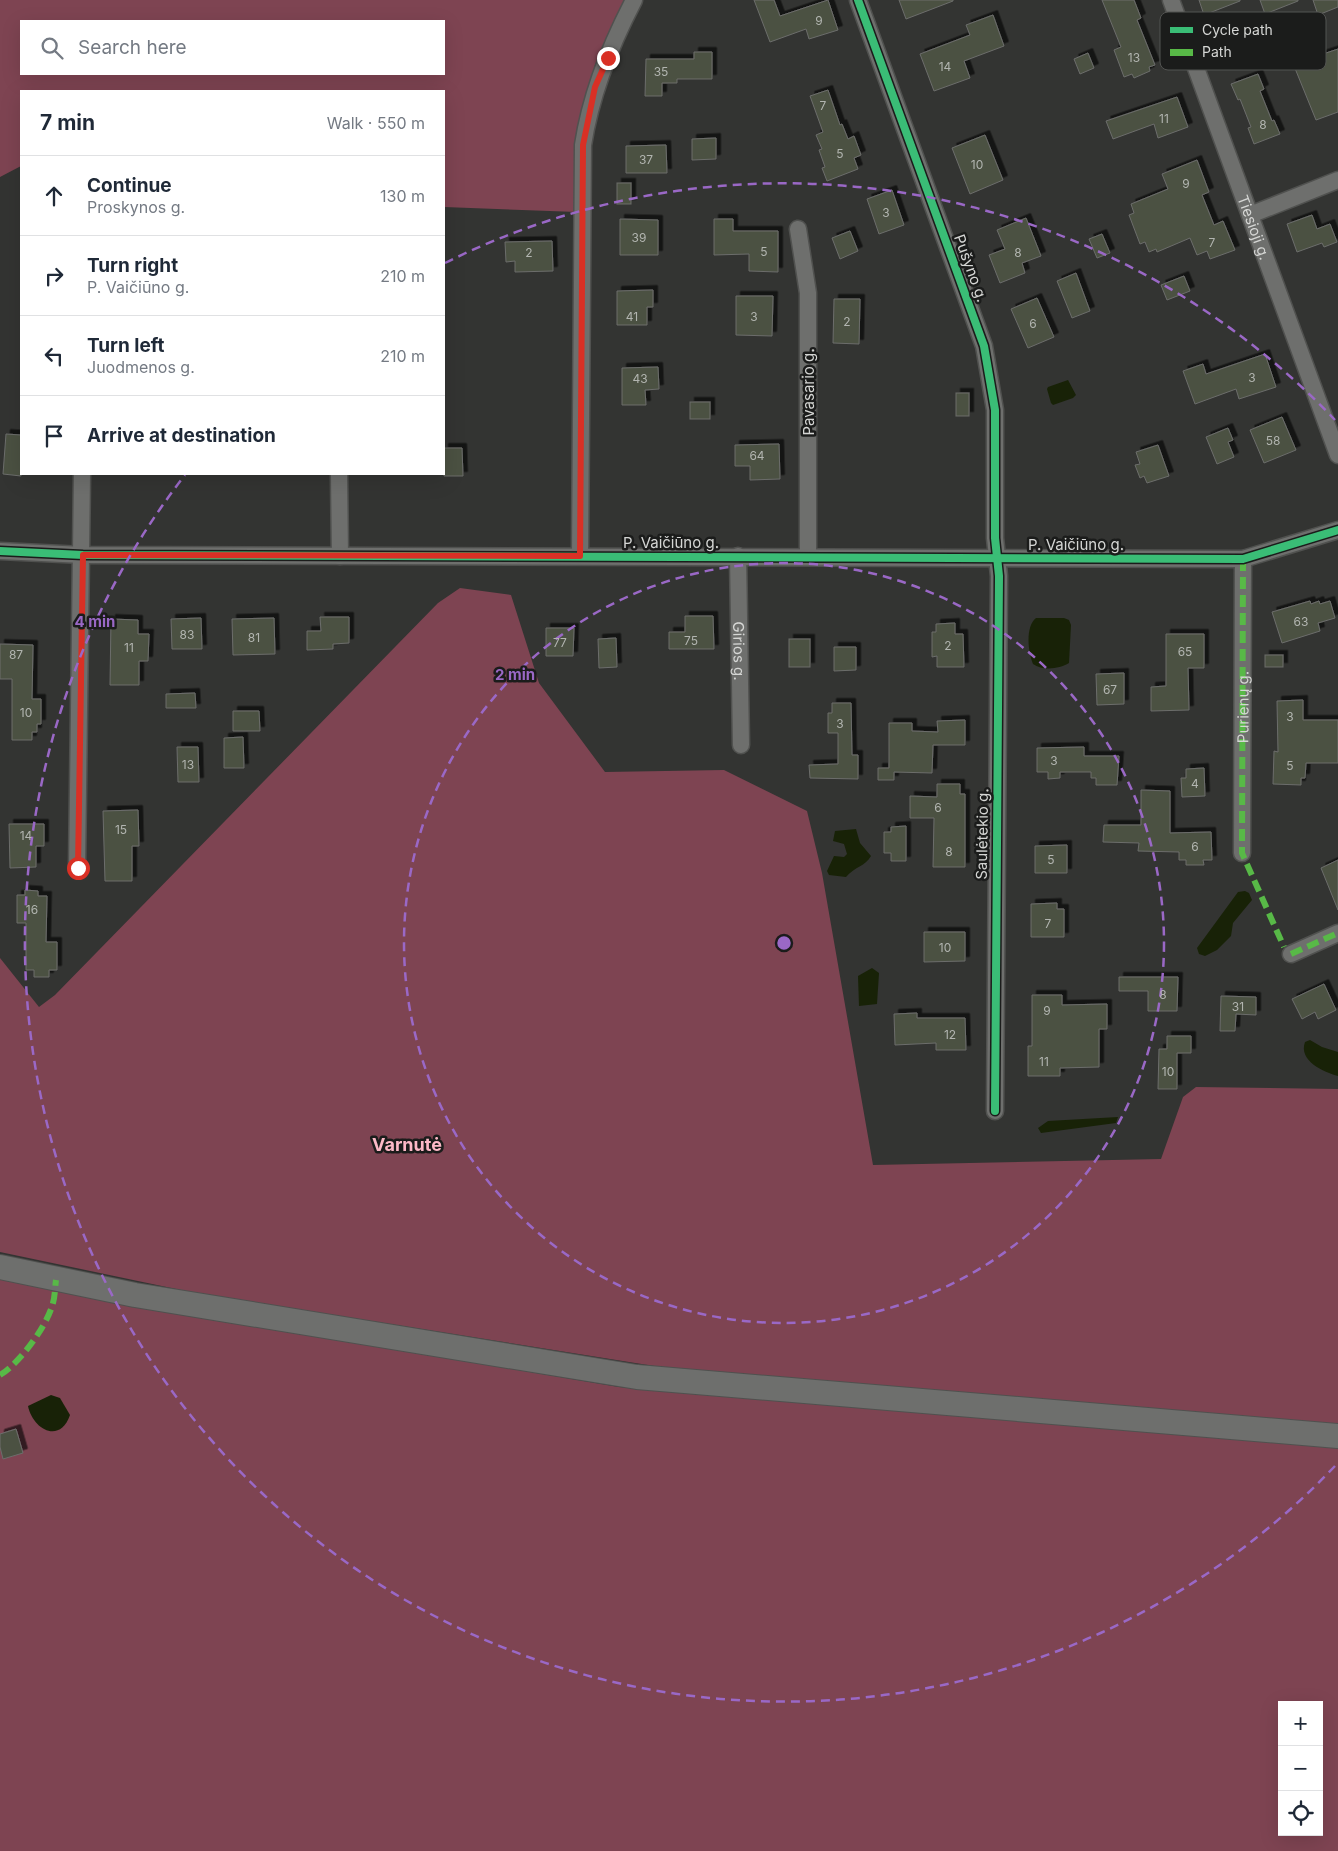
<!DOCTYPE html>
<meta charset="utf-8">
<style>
body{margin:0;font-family:Inter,sans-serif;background:#f6f6f7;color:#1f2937}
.controls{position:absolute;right:15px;bottom:15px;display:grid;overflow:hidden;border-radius:0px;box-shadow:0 5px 20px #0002}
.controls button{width:45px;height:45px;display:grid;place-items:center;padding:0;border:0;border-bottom:1px solid #e0e1e3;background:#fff;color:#1f2937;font:25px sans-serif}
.stop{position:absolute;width:15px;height:15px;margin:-11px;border:4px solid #d93025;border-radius:50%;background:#fff}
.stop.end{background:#d93025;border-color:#fff;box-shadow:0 1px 5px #0008}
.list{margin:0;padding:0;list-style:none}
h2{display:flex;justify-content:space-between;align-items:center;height:65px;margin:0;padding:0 20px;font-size:21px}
h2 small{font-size:16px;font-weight:400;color:#747a83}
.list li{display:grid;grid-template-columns:32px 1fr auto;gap:15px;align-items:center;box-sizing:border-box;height:80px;padding:0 20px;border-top:1px solid #e0e1e3}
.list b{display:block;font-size:19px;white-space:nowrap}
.list p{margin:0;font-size:16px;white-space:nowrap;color:#747a83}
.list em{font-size:16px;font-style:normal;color:#747a83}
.icon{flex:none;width:28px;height:28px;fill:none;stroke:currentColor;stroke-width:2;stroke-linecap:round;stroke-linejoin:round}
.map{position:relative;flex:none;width:1338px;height:1851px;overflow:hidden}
.search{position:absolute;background:#fff;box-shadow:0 5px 20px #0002;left:20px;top:20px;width:425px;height:55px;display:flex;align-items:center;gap:12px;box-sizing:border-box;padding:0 18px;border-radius:0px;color:#747a83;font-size:19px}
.panel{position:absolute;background:#fff;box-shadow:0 5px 20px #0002;left:20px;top:90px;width:425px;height:385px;border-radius:0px}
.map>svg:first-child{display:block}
</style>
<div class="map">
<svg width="1338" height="1851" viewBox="0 0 1338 1851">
<defs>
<filter id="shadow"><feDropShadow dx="4.5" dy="-4.5" stdDeviation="0" flood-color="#0009"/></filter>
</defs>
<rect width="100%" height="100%" fill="#333432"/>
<g fill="#7e4452" fill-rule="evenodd">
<path d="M 0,0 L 625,0 L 595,65 L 582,113 L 577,212 L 444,207 L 444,91 L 21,91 L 21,166 L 0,177 ZM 21,21 L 444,21 L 444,74 L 21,74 Z"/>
<polygon points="460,588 511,595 539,683 605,772 724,770 807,811 822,873 873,1165 1161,1159 1183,1097 1196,1087 1338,1089 1338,1426 673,1369 195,1293 0,1252 0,958 39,1007 55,995 438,603"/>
<path d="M 0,1279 L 85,1297 L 619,1387 L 1338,1448 L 1338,1851 L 0,1851 ZM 1282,1705 L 1319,1705 L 1319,1832 L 1282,1832 Z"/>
</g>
<g fill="#182207">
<polygon points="1068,380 1076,395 1073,398 1053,405 1051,403 1047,389 1048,387"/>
<path d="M 1036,618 L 1064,618 L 1069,620 L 1071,625 L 1069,663 C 1059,669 1043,671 1033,664 C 1028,652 1025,627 1036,618 Z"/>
<path d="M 856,829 L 860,843 L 871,856 C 866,866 854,867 846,877 L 829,875 L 827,871 L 834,856 L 844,857 L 847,854 L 844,844 L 833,841 L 835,831 Z"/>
<polygon points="1245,891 1249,893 1252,900 1233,923 1231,936 1217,950 1205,956 1199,954 1197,948 1238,892"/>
<polygon points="872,968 879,973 877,1004 859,1006 858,976"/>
<path d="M 1310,1040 L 1322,1047 L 1338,1052 L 1338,1076 C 1324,1072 1298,1061 1305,1042 Z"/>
<polygon points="1118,1117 1116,1123 1041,1133 1038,1128 1048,1121"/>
<path d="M 51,1395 L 60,1398 L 70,1415 C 60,1444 33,1430 28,1406 Z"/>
</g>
<g fill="#4b5143" stroke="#6c6d6b" filter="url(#shadow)">
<polygon points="754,0 774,0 780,16 828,0 838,30 809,39 806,29 770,42"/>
<polygon points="899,0 953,0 953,1 906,19"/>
<polygon points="1102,0 1134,0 1141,18 1137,20 1155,65 1149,67 1150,71 1134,78 1132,74 1124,77 1114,50 1121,47"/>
<polygon points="1199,0 1240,0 1240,1 1204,15"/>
<polygon points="1260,0 1298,0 1298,1 1265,14"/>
<polygon points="1313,0 1338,0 1338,7 1318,15"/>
<polygon points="993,15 1004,46 964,61 970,78 934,91 920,54 970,35 966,25"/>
<polygon points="1338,49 1338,112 1316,120 1292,61 1312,53 1314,57"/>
<polygon points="694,52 712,52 712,79 677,79 677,83 662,83 662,96 645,96 646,59 694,59"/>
<polygon points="1088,53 1094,68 1080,74 1074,59"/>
<polygon points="1258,74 1264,89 1260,91 1272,121 1274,120 1280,134 1254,144 1248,128 1251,127 1240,99 1238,100 1231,84"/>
<polygon points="828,90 840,125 842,124 848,139 854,136 861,155 854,158 858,169 827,181 822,168 825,167 819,150 822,149 816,135 823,132 810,96"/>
<polygon points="1177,97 1188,127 1158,138 1154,124 1113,139 1106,121"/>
<polygon points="985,135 1003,180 970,194 952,148"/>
<polygon points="716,138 716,159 692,160 692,139"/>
<polygon points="666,145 667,173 626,173 626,146"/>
<polygon points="1197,160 1209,192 1202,195 1214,225 1223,221 1235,250 1210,259 1207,251 1197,255 1190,238 1157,252 1156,249 1149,252 1145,242 1140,244 1129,215 1134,213 1131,204 1168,189 1162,174"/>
<rect x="617" y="183" width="14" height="21"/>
<polygon points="892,190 904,225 879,234 867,199"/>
<polygon points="1312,215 1317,229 1330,224 1337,242 1324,247 1322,243 1297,252 1287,224"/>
<polygon points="1026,218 1041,256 1022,263 1025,273 1000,283 989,255 1005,249 997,230"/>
<polygon points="620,219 658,220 658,255 620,255"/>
<polygon points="714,219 733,219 733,231 778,231 778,272 749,271 749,254 714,255"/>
<polygon points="850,231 858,251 840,259 832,238"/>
<polygon points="1102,234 1110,253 1097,258 1089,239"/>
<polygon points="552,241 553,271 515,272 515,261 506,262 505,242"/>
<polygon points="1076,273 1090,311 1072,318 1057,281"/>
<polygon points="1184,276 1190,291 1167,300 1161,285"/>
<polygon points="653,290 653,307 647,307 647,325 617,325 617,291"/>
<polygon points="736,296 773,296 772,336 736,335"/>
<polygon points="1037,298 1054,337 1028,348 1011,309"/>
<polygon points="834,299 860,299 859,344 833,343"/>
<polygon points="1265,354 1276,387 1239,399 1236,389 1195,404 1183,371 1203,364 1206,374"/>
<polygon points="658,367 659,389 645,390 646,405 622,405 622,368"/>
<rect x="956" y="393" width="13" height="23"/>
<rect x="690" y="402" width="20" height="17"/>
<polygon points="1282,417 1296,450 1264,463 1250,430"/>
<polygon points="1228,428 1233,440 1228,442 1234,457 1217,464 1206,437"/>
<polygon points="6,434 21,435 21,476 3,474"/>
<polygon points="779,444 780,479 750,480 750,466 735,466 735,445"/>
<polygon points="1158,445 1169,476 1147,483 1144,476 1140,478 1135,465 1140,464 1136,452"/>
<polygon points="444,448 462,448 463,476 444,476"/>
<polygon points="1310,601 1311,604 1319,601 1320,604 1330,601 1335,618 1318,623 1320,631 1282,643 1272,612"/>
<polygon points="685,616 713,616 714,649 669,649 669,632 685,632"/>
<polygon points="320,617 349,617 349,643 333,644 333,649 307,650 307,631 321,631"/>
<polygon points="201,618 202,649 172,649 171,619"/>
<polygon points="274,618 275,654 233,655 232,619"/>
<polygon points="111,619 138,620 138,634 149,634 148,661 139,661 139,685 110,685"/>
<polygon points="955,623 955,634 963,634 964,667 937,667 937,656 932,657 932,632 936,632 936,624"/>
<polygon points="546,628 574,628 573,656 546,656"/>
<polygon points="1166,634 1204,634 1204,668 1188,668 1189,710 1151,711 1151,687 1166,686"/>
<polygon points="616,638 617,667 599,668 598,639"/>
<rect x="789" y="639" width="21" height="28"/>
<polygon points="0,644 33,645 32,699 41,699 41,724 37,724 37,732 32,732 32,740 12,740 12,679 0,679"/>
<polygon points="834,647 856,647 856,670 834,671"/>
<rect x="1265" y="655" width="18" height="12"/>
<polygon points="1124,673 1124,704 1097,705 1096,674"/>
<polygon points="195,693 196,708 166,708 166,694"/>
<polygon points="1303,700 1303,720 1338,720 1338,763 1306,763 1305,778 1301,778 1301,785 1273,784 1274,751 1278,752 1277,701"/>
<polygon points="832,703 851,703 852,755 858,755 858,779 810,778 809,765 838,764 838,733 828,733 828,713 832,713"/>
<polygon points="233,711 259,711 260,731 233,731"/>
<polygon points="965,720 965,745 933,745 932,773 894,772 894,780 878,780 878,768 889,768 889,723 912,723 912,731 938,732 937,721"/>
<polygon points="243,737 244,768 224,768 224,738"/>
<polygon points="177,747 198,747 199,782 178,782"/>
<polygon points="1084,747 1084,756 1119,756 1117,785 1096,785 1096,778 1091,778 1091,772 1060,772 1060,778 1048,779 1048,772 1037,772 1037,748"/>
<polygon points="1204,768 1205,796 1182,797 1181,778 1186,778 1186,769"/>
<polygon points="937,784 960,784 960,794 965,794 965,867 933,867 934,818 910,818 910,796 937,797"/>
<polygon points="1141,790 1170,791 1170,833 1211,832 1212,860 1203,860 1204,865 1186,865 1186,860 1179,860 1179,852 1138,851 1139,843 1103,842 1104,825 1141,825"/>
<polygon points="138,810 139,846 132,846 132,881 105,881 103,811"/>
<polygon points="9,824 44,824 44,846 36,846 36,867 10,868"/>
<polygon points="906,826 906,861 891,861 891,853 884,853 884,832 891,832 891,827"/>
<polygon points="1067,845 1067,873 1035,873 1035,846"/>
<polygon points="1338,860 1338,910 1321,868"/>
<polygon points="25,890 38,891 38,896 47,896 46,942 57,942 57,970 49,970 49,977 34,977 34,970 26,970 26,923 17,923 17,895 25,895"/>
<polygon points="1057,903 1057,909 1064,909 1064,937 1031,937 1031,904"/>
<polygon points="924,932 965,932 965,961 924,962"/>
<polygon points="1119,977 1178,977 1177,1011 1148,1011 1148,991 1119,991"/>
<polygon points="1324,984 1336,1010 1318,1019 1315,1012 1302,1019 1292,999"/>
<polygon points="1032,995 1062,995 1062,1005 1107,1004 1107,1029 1099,1029 1099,1067 1060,1068 1060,1076 1028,1076 1028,1046 1032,1046"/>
<polygon points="1221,996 1256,997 1256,1015 1236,1014 1235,1031 1220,1031"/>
<polygon points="917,1013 917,1018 965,1018 966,1050 936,1050 936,1043 895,1045 894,1014"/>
<polygon points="1167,1036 1191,1036 1191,1053 1177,1053 1177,1089 1158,1089 1159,1049 1167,1049"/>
<polygon points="16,1429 23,1453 3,1459 0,1447 0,1434"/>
</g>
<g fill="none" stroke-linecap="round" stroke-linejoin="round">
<defs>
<g id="minor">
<polyline points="858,0 984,346 995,410 995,538 999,576 995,1111"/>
<path id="s1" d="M 1171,0 L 1338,455"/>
<polyline points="1250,215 1338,180"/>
<polyline points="798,229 808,293 808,556"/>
<polyline points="339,474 340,556"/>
<polyline points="0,551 83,555 1243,559 1338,530"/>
<path d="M 580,556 L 583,145 C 591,93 610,46 634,0"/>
<path id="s2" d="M 738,556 L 741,745"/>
<path id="s3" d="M 1242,853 L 1243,559"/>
<polyline points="77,868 82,474"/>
<polyline points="1291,954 1338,933"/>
</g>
<polyline id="secondary" points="0,1267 135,1295 637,1377 1338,1436"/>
</defs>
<use href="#minor" stroke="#50514f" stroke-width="19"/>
<use href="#secondary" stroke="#50514f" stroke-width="26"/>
<use href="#minor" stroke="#6e6f6d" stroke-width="16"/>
<use href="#secondary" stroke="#6e6f6d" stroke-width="24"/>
<g stroke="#58b947" stroke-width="6" stroke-dasharray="12 6" stroke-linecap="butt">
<polyline points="1243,559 1242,853 1284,947"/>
<polyline points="1291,954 1338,933"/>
<path d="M 0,1375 C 20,1363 47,1326 53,1303 C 55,1296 55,1287 56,1280"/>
</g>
<defs>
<g id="cycleway">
<polyline points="858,0 984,346 995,410 995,538 999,576 995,1111"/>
<polyline points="0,551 83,555 1243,559 1338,530"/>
</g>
</defs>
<use href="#cycleway" stroke="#1b1c1b" stroke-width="11"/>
<use href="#cycleway" stroke="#3abd76" stroke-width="8"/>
</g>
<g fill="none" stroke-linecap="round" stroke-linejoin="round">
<polyline stroke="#d93025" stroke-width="6" points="78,868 83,555 580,556 583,145 595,87 608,58"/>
</g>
<g fill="none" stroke="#9a68c6" stroke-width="2.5" stroke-dasharray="9 6">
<circle cx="784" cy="943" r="380"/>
<path d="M1335 1466A760 760 0 0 1 185 475M445 263A760 760 0 0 1 1335 420"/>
</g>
<g text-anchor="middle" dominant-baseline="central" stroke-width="5" stroke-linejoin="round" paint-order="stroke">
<g font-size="12" fill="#b2b5b0">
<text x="819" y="20">9</text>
<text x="1134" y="57">13</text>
<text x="945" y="66">14</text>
<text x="661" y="71">35</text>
<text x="823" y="105">7</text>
<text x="1164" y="118">11</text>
<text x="1263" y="124">8</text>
<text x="840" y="153">5</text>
<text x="646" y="159">37</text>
<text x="977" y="164">10</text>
<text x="1186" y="183">9</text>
<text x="886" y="212">3</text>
<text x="639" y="237">39</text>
<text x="1212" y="242">7</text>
<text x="764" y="251">5</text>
<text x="529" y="252">2</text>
<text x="1018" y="252">8</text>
<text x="632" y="316">41</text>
<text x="754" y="316">3</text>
<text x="847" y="321">2</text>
<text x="1033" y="323">6</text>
<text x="1252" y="377">3</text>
<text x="640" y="378">43</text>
<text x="1273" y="440">58</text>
<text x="757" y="455">64</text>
<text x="1301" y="621">63</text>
<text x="187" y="634">83</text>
<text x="254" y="637">81</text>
<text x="691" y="640">75</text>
<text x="560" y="642">77</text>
<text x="948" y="645">2</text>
<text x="129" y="647">11</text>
<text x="1185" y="651">65</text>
<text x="16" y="654">87</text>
<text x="1110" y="689">67</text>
<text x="26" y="712">10</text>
<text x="1290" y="716">3</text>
<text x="840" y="723">3</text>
<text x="1054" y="760">3</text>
<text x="188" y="764">13</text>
<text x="1290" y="765">5</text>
<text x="1195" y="783">4</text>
<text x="938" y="807">6</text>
<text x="121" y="829">15</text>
<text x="26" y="835">14</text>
<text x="1195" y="846">6</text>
<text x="949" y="851">8</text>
<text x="1051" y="859">5</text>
<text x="32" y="909">16</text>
<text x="1048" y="923">7</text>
<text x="945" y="947">10</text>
<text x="1163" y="994">8</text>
<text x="1238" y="1006">31</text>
<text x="1047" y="1010">9</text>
<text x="950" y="1034">12</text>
<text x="1044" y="1061">11</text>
<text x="1168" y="1071">10</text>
</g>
<g font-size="15" fill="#d5d6d4" stroke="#1b1c1b">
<text stroke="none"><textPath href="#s1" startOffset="242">Tiesioji g.</textPath></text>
<text transform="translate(971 268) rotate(70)">Pušyno g.</text>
<text transform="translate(808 392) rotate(-90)">Pavasario g.</text>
<text x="671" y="542">P. Vaičiūno g.</text>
<text x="1076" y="544">P. Vaičiūno g.</text>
<text stroke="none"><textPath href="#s2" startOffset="95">Girios g.</textPath></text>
<text stroke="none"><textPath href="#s3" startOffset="146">Purienų g.</textPath></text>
<text transform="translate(982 834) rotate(-89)">Saulėtekio g.</text>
</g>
<g font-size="18" font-weight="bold" fill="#fdb9c7" stroke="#1b1c1b">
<text x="407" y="1144">Varnutė</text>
</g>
</g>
<rect x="1160" y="12" width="166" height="58" rx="8" fill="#1b1c1b" stroke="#535452" stroke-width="1"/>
<rect x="1170" y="27" width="23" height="6" fill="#3abd76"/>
<rect x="1170" y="49" width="23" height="7" fill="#58b947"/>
<g font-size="14" fill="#d5d6d4">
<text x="1202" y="35">Cycle path</text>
<text x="1202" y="57">Path</text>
</g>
<circle cx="784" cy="943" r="8" fill="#9a68c6" stroke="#1b1c1b" stroke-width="2.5"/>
<g font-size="15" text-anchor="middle" font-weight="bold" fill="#9a68c6" stroke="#1b1c1b" stroke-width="5" stroke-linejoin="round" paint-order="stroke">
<text x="95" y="627">4 min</text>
<text x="515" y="680">2 min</text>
</g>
</svg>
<div class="controls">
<button>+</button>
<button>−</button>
<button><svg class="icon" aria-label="locate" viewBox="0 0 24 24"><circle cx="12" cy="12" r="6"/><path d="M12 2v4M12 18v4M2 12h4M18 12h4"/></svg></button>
</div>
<div class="stop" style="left:78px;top:868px"></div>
<div class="stop end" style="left:608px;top:58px"></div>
<div class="search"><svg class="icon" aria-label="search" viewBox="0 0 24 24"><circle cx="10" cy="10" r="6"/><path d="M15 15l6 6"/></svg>Search here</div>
<section class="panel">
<h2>7 min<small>Walk · 550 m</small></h2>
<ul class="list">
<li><svg class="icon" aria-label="ahead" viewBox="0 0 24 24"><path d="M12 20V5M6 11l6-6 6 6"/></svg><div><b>Continue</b><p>Proskynos g.</p></div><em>130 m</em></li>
<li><svg class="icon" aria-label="right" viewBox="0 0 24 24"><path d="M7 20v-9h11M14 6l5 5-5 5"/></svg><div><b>Turn right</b><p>P. Vaičiūno g.</p></div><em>210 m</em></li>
<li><svg class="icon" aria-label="left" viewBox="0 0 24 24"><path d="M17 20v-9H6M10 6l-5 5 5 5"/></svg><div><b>Turn left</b><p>Juodmenos g.</p></div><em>210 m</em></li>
<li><svg class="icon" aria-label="arrive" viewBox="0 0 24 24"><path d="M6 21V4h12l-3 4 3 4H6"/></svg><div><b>Arrive at destination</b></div></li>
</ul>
</section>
</div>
